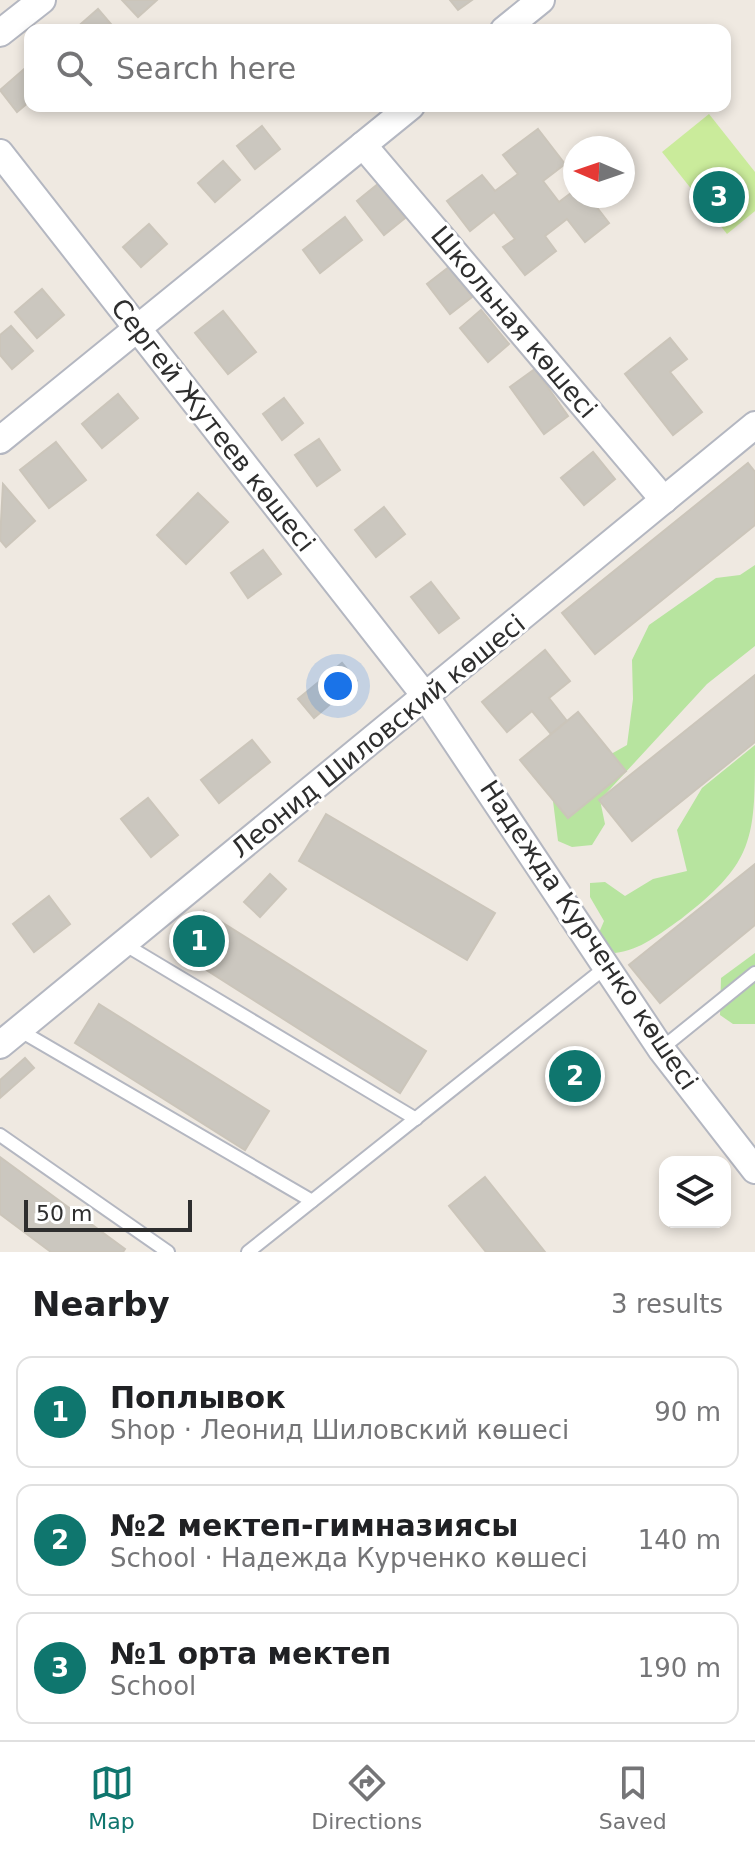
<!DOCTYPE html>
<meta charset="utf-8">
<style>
body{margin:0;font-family:"DejaVu Sans",sans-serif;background:#f6f6f6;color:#202124}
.controls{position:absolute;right:24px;bottom:24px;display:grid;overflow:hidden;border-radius:16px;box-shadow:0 4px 12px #0003}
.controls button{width:72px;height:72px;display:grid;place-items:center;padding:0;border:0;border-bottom:2px solid #e0e0e0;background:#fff;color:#202124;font:40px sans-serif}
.compass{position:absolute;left:563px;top:136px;width:72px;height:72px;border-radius:50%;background:#fff;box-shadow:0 4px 12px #0003;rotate:272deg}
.scale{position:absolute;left:24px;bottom:20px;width:168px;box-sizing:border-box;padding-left:8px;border:4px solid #2e2e2e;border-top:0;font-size:22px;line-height:28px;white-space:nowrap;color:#2e2e2e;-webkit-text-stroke:6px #fff;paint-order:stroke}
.you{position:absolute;left:338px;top:686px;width:28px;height:28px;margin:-20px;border:6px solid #fff;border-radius:50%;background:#1a73e8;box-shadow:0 0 0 12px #1a73e833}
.badge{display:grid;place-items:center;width:52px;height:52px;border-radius:50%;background:#0f766e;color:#fff;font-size:26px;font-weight:700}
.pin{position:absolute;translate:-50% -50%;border:4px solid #fff;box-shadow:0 2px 8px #0006}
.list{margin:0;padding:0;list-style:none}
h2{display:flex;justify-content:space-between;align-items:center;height:104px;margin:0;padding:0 32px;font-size:34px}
h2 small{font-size:26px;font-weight:400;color:#757577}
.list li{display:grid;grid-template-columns:52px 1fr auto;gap:24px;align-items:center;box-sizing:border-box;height:112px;margin:0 16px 16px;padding:0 16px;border:2px solid #e0e0e0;border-radius:16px}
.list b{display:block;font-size:30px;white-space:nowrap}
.list p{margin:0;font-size:26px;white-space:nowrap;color:#757577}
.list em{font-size:26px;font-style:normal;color:#757577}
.icon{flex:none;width:44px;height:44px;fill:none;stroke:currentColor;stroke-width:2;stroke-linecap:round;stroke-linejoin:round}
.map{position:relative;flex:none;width:755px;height:1252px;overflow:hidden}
.search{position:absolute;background:#fff;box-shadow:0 4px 12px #0003;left:24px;right:24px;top:24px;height:88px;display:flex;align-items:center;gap:20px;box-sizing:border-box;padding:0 28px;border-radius:16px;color:#757577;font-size:30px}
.sheet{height:488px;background:#fff}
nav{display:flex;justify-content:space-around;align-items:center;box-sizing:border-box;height:112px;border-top:2px solid #e0e0e0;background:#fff;font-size:22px;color:#757577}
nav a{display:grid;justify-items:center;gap:4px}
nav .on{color:#0f766e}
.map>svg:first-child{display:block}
</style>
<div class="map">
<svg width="755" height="1252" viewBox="0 0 755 1252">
<rect width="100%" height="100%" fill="#efe9e1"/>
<g fill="#b7e49f">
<polygon points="755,565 755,646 707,684 600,800 605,824 592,845 572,847 558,841 553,801 567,779 627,745 633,699 632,660 649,625 716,578 740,575"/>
<path d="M 755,745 C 755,839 755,862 681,919 C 659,934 641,950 615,953 L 598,935 L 604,921 L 590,897 L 590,883 L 605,882 L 625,896 L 653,879 L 687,871 L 677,830 L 702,788 Z"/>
<polygon points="755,953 755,1024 733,1024 720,1015 721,978"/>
</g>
<polygon fill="#caeb9b" points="709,114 755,172 755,211 727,234 662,152"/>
<g fill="#cbc7bf" stroke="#cbc5ba" stroke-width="2">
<polygon points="122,0 157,0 138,17"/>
<polygon points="450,0 472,0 458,10"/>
<polygon points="98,9 116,30 74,30"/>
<polygon points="30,64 30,101 17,112 0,90"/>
<polygon points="262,126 280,149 255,169 237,146"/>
<polygon points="538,129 565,164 543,181 559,202 575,190 575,196 588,196 609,223 585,242 567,219 545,236 556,251 525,275 503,247 515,239 494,212 470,231 447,201 482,175 495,191 518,174 503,155"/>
<polygon points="223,161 240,180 215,202 198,183"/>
<polygon points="378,184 405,218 384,235 357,201"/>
<polygon points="345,217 362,240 320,273 303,250"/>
<polygon points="149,224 167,244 141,267 123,247"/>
<polygon points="449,267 472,297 450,314 427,284"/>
<polygon points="42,289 64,315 37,338 15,312"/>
<polygon points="481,310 509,344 488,362 460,328"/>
<polygon points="223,311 256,352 228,374 195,333"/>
<polygon points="11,326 33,351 12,369 0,355 0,335"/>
<polygon points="670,338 687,359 670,372 702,412 673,435 625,374"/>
<polygon points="535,369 568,416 544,434 510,387"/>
<polygon points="118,394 138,418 102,448 82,424"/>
<polygon points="284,398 303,423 282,440 263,414"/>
<polygon points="319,439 340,470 317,486 295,455"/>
<polygon points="56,442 86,480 49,508 20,470"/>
<polygon points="593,452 615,479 584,505 561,478"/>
<polygon points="748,463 755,472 755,525 595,654 562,613"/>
<polygon points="3,484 35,521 6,547 0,540"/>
<polygon points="198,493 228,522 186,564 157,535"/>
<polygon points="384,507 405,534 376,557 355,530"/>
<polygon points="263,550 281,574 248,598 231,573"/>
<polygon points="431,582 459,618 439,633 411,597"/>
<polygon points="545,650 570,681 549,698 567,721 551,734 532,711 507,732 482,702"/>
<polygon points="342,663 357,681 314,718 298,699"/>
<polygon points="755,675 755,742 632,841 599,800"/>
<polygon points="578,712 626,771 568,818 520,760"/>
<polygon points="252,740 270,762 219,803 201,780"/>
<polygon points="148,798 178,835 151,857 121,819"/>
<polygon points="326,814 495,913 467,960 299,861"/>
<polygon points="755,864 755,925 660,1003 629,965"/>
<polygon points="270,874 286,889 260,917 244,902"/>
<polygon points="49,896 70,924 34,952 13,924"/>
<polygon points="204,911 426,1051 400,1093 178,952"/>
<polygon points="99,1004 269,1111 245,1150 75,1043"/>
<polygon points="25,1058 34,1068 0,1098 0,1080"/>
<polygon points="0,1157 125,1249 123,1252 51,1252 0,1214"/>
<polygon points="485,1177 545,1252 486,1252 449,1206"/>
</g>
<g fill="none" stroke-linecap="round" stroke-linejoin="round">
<defs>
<g id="service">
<polyline points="124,944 416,1119"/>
<polyline points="19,1030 312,1201"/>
<polyline points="661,1049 755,973"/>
<polyline points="0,1135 168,1252"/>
<polyline points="248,1252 606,967"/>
</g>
<g id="minor">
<polyline points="504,30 541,0"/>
<polyline points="0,33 42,0"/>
<polyline points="363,145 664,500"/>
<polyline points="0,153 426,697 661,1049 755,1170"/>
<polyline points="0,440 411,106"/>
<polyline points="0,1045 755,425"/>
</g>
</defs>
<use href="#service" stroke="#b4b7c1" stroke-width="16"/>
<use href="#minor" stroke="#b4b7c1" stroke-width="30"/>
<use href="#service" stroke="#fff" stroke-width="12"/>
<use href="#minor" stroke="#fff" stroke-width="26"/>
</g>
<g text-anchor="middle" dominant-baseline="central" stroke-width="6" stroke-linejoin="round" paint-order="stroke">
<g font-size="26" fill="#2e2e2e" stroke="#fff">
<text transform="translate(514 322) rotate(50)">Школьная көшесі</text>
<text transform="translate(213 425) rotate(52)">Сергей Жутеев көшесі</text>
<text transform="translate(378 736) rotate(-39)">Леонид Шиловский көшесі</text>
<text transform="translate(589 935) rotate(56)">Надежда Курченко көшесі</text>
</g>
</g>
</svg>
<div class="controls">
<button><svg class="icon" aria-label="layers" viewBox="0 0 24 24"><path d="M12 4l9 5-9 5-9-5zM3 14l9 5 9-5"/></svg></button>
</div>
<svg class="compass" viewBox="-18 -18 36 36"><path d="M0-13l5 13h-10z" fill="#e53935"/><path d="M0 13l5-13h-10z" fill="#757577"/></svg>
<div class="scale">50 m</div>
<div class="you"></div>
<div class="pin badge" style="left:199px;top:941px">1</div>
<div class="pin badge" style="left:575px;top:1076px">2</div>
<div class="pin badge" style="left:719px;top:197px">3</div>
<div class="search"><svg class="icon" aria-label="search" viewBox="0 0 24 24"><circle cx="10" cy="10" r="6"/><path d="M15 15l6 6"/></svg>Search here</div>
</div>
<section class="sheet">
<h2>Nearby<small>3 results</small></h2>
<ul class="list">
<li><span class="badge">1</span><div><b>Поплывок</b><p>Shop · Леонид Шиловский көшесі</p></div><em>90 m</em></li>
<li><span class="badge">2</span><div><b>№2 мектеп-гимназиясы</b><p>School · Надежда Курченко көшесі</p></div><em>140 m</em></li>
<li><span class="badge">3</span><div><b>№1 орта мектеп</b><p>School</p></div><em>190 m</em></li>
</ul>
</section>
<nav>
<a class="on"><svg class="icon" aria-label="map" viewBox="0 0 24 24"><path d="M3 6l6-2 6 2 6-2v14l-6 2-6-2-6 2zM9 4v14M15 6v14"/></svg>Map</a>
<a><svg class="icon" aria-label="directions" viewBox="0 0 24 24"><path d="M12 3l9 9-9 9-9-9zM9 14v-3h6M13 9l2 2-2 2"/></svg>Directions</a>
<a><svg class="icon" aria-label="saved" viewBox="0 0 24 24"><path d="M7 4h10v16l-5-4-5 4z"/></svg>Saved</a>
</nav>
